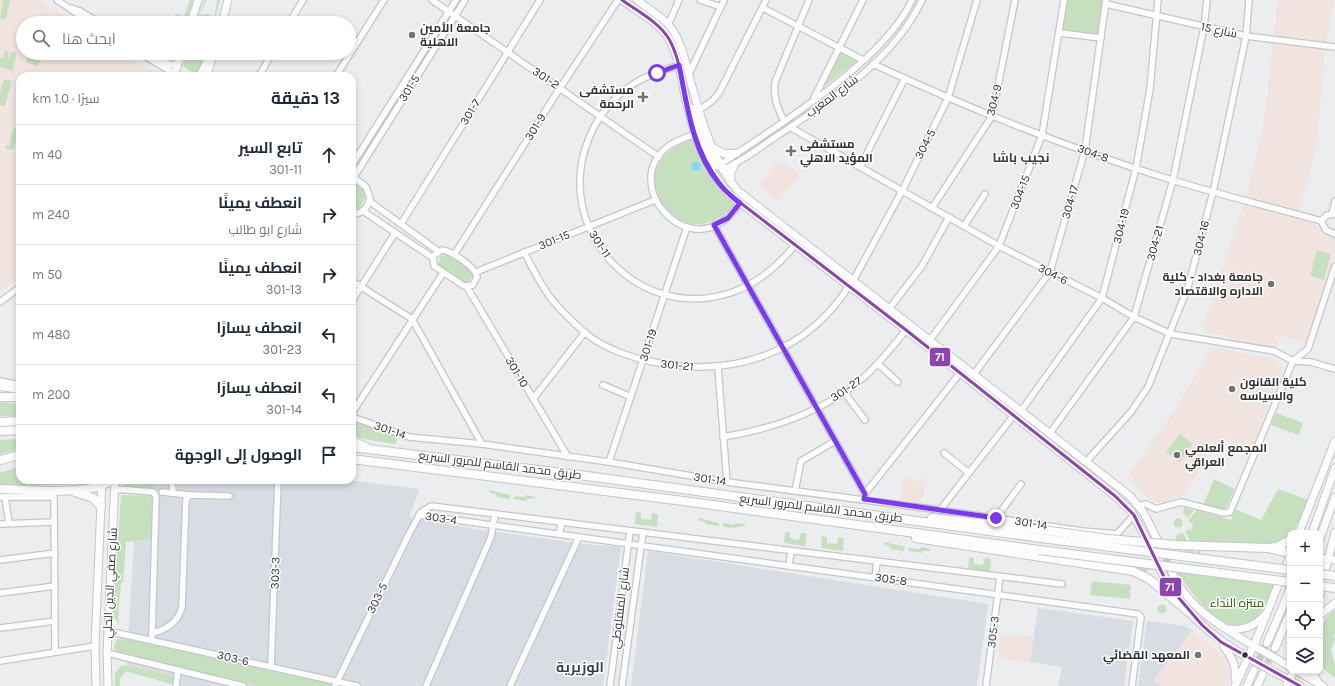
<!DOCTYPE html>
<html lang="ar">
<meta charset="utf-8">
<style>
body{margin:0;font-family:Karla,Cairo,sans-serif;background:#f6f6f7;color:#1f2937;direction:rtl}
.controls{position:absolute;right:12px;bottom:12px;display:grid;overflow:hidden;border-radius:8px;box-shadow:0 2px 6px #0003}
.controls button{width:36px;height:36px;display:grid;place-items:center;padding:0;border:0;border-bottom:1px solid #e0e1e3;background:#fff;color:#1f2937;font:20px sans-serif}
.stop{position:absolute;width:12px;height:12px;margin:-9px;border:3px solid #7c3aed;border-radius:50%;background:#fff}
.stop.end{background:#7c3aed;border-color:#fff;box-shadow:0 1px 4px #0008}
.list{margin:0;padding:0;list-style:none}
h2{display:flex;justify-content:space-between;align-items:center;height:52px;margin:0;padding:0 16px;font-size:17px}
h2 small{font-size:13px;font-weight:400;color:#747a83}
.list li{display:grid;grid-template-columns:26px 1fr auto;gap:12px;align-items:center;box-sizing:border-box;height:60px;padding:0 16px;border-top:1px solid #e0e1e3}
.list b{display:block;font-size:15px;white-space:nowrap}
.list p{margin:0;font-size:13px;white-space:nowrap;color:#747a83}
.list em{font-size:13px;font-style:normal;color:#747a83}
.icon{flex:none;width:22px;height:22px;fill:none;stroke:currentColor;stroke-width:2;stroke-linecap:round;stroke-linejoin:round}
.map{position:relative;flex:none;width:1335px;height:686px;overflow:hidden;direction:ltr}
.search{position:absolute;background:#fff;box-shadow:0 2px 6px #0003;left:16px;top:16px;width:340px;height:44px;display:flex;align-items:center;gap:10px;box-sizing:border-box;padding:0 14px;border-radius:22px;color:#747a83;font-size:15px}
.panel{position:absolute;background:#fff;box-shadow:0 2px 6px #0003;left:16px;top:72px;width:340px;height:412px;border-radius:12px;direction:rtl}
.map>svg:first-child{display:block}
</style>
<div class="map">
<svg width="1335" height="686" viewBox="0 0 1335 686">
<rect width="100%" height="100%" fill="#ebedef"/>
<g fill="#d8dde3">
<polygon points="138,480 347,480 420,489 409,517 469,528 584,544 621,547 603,686 172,686 172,684 126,671"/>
<polygon points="648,551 988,604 977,686 631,686"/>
<polygon points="1038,608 1133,621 1124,686 1058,686 1062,667 1030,662"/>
<polygon points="1147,621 1185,626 1192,630 1154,680 1161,686 1138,686"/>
</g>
<g fill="#f1e4e0">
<polygon points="0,0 38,0 75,23 23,23 23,53 123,53 160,76 20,76 20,278 0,291"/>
<polygon points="1278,0 1334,0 1326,45 1316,149 1298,214 1315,224 1321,231 1335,238 1335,256 1307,344 1281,336 1275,349 1202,330 1245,200 1263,130"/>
<polygon points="778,160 800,175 778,202 759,186"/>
<polygon points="1211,347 1274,358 1282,372 1251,451 1246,452 1224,438 1181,497 1174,497 1167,502 1159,504 1149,499 1127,478 1178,405"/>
<polygon points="904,477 911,477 911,481 916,482 917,479 926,479 921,504 900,500"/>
<polygon points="1192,630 1226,658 1232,672 1228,686 1161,686 1154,681"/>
<polygon points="1001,633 1034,637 1030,662 998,658"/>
</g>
<g fill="#c6e0bf">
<polygon points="3,0 10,0 6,19 0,18"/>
<polygon points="190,0 193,0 186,23 171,23 176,14 184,16"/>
<polygon points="204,0 207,0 199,15 208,14 214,20 217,0 220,0 214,23 196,23"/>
<polygon points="1064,0 1106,0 1101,38 1060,33"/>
<polygon points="5,50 9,51 8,61 11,52 17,52 12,71 0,67 0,58 3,58"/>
<polygon points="841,51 859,60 826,85 825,83"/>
<polygon points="28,53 42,53 38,66 26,62"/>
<polygon points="187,53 205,53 199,74 194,74 183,66"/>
<polygon points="4,79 12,81 5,106 0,105 0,93"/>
<polygon points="13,127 18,128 14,150 6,149 6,145 9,145"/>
<path d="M 694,139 C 701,167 717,185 736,203 C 680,269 609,163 694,139 Z"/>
<polygon points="352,180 363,188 366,196 360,208 352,210"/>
<polygon points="1317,250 1331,254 1324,280 1310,276"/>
<path d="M 448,254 L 472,270 C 473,277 470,282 463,284 L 437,267 L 440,257 Z"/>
<polygon points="0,402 20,404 20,416 0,416"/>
<polygon points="1276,413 1303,423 1299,435 1271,425"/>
<polygon points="352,421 397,436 396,444 363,439 352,435"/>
<polygon points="1180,434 1193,444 1179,462 1166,452"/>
<polygon points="20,439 20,449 0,454 0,440"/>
<polygon points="20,466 20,480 98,480 98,484 0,486 0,473"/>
<polygon points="1214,479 1235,489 1225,510 1203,505"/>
<polygon points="125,480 155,480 154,488 124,489"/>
<path d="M 1278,489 L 1308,500 C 1298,522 1293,542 1267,545 L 1205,542 L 1199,555 L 1185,532 L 1188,529 L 1191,531 L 1193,523 L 1190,523 L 1189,519 L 1197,510 L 1231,520 L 1235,509 L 1261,520 Z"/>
<polygon points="489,490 510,495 510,499 497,497 496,495 489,492"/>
<polygon points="121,495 153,496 154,539 126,542 123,583 121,583 118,618 120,625 113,616"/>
<polygon points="526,495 535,497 535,498 527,499 526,501 513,499 514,496 525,497"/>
<polygon points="1184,507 1194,510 1188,518 1183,513"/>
<polygon points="636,512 641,513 641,519 651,520 652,513 658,514 657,527 635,524"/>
<polygon points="699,518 719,523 719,526 706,524 705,522 698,520"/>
<circle cx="1178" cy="523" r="4.5"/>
<polygon points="723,523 735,525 735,523 745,524 745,526 737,527 736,528 723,527"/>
<polygon points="785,532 790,532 790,538 799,540 801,533 807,533 805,546 784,543"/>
<polygon points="1183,533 1201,565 1175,541 1177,534"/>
<polygon points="822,536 827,537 827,543 837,544 838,537 844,538 843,551 821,548"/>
<polygon points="884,542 905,547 904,551 891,549 891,547 884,544"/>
<polygon points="921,547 930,549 930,551 922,551 922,553 908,551 909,548 920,549"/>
<polygon points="969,557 974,558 974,564 983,565 985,558 991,559 990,572 968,569"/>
<polygon points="1075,558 1150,567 1149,570 1144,573"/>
<path d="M 1177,572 L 1274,585 C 1269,596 1264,612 1254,620 C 1225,643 1191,592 1177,572 Z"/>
<polygon points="1092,581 1131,585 1130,599 1090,595"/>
<circle cx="1162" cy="609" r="4.5"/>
<path d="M 1335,610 L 1335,634 L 1333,635 L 1335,638 L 1331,650 L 1335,665 L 1335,678 L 1320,666 C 1320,648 1317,620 1335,610 Z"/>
<polygon points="121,638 331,684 331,686 259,686 116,653 114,648 116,640"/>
<polygon points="122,665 171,675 173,679 171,684 126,671 120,678 120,686 115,686 115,673"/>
</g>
<circle fill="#85d4fa" cx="696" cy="166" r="4.5"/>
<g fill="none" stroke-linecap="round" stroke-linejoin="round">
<g stroke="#c6c8c9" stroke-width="7" stroke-dasharray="7 3.5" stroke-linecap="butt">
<polyline points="1150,548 1160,569"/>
<polyline points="1162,549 1171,570"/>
<polyline points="1254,670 1267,643"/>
<polyline points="1263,672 1275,648"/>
</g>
<defs>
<g id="minor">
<polyline points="57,0 91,23"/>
<polyline points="432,0 659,157"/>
<polyline points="700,0 721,7"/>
<polyline points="1106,4 1246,36 1335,47"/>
<polyline points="71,8 80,11 100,23"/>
<polyline points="763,8 863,60"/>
<polyline points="289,23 303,0"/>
<polyline points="668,25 679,0"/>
<polyline points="1060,33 1101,38"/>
<polyline points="140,53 175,74"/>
<polyline points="149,53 171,65 175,65 178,62"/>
<path d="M 873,64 C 970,109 1070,149 1172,180 C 1221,195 1271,207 1321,221"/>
<path d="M 679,65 C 664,70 648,75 635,83 C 614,96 598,116 589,138 C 551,230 639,325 733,292 C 758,283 779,265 795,245"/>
<polyline points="689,74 724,0"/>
<polyline points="259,76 272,53"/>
<polyline points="336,76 384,0"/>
<polyline points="814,98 863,0"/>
<polyline points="699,110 712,101 719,93 766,0"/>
<path d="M 784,121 C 777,107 773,97 775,82 L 809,0"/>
<polyline points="790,127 999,246 1102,298 1134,317 1171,334 1274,351 1293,361 1311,362 1335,369"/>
<path d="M 695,134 C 685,138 675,141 667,147 C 621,185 684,258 728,217 C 732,213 736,208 740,203"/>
<polyline points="352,165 456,0"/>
<path d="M 720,165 C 777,125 882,64 912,0"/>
<polyline points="860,167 905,78"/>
<path d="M 722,170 C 742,162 759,148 777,136 C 831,100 893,61 922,0"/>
<path d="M 352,176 L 366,187 L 370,198 C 368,208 362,214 352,214"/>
<polyline points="354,177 465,0"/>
<polyline points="369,201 438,251"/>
<polyline points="932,208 992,116 1015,0"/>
<polyline points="363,211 433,258"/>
<polyline points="1332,214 1335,201"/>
<polyline points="1335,214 1327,215 1321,221 1326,230 1335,234"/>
<polyline points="401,224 540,0"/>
<polyline points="714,225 865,494"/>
<polyline points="964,226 985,194"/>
<path d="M 442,250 C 451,251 476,267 477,277 L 473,285 L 464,286 L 434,266 L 433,256 Z"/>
<path d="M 524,252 C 532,267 540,284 550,297 C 559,309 573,322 584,332 C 604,349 634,359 659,363 C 735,377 806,353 849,286"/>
<polyline points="454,255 560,88 618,0"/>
<polyline points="476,272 655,200"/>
<polyline points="352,281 412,319 482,444"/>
<polyline points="853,281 902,191 948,98 977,0"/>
<polyline points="467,287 568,457"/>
<polyline points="352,301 395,233"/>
<polyline points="0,302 20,287"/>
<polyline points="889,309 922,266 949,217"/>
<polyline points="930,340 999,246 1042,135 1064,0"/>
<polyline points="1293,361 1308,349 1335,266"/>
<polyline points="878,364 898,382"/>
<polyline points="718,368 727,482"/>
<polyline points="974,374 1050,272 1085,150 1106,0"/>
<polyline points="0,381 20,385"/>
<polyline points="603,385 631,397"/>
<polyline points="844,392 865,420"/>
<polyline points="533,399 585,332"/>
<polyline points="1021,411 1102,298 1136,168 1150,89 1158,0"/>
<polyline points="352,413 443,273"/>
<polyline points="352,417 409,437 482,444 609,462 727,482 940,510 1082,531 1117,534 1134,515"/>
<polyline points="1050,433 1134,317 1173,180 1204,27 1207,0"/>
<path d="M 723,437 C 773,429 824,411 863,378 C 879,364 892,347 906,330"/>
<polyline points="944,453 969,473"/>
<polyline points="609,462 687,227"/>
<polyline points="1086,462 1131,412 1148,387 1188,287 1213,192 1228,122 1246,36 1249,0"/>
<polyline points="172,480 173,493"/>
<polyline points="115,489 153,492 156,496 152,636"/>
<polyline points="795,491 801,461 835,441"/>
<polyline points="162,492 190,495"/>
<polyline points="864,495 960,373"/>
<polyline points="0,497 54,497 55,652"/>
<polyline points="5,497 9,523"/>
<polyline points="1138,506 1146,504 1156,509 1181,502 1224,513 1230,512 1293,361"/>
<polyline points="940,510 1014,415"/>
<polyline points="419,515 1138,614 1141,617 1132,686"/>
<polyline points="996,518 1021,484"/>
<polyline points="0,524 54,522"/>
<polyline points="559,534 562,522"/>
<polyline points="0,560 55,553"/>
<polyline points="789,566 791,551"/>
<polyline points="875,577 877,562"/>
<polyline points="0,593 55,586"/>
<polyline points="0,628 55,621"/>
<polyline points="108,631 357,686"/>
<path d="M 152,633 C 166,630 178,622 182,607 L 186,499 L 190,495 L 229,496"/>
<polyline points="107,653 243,686"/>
<polyline points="0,661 95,646"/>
<polyline points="271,667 278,480"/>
<polyline points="176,686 178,670"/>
<polyline points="335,686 409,534 421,512 431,506 1062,584"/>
<polyline points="426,686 491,537 495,514"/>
<polyline points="510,686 579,537"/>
<polyline points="610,686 630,531"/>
<polyline points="622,686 643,532"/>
<polyline points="986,686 1000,577"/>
</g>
<g id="major">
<path d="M 622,0 C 637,11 659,22 669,39 C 678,55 681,74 684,91 C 692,129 702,165 729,194 L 906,330 L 1115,496 L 1131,511 L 1147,540"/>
<path d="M 637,0 C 647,8 659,15 668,24 C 682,40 686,64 691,83 C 702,121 712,160 738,191 L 1130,496 L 1144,513 L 1158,541"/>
<polyline points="191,23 198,0"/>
<polyline points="222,23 228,0"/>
<polyline points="177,76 175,73 181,53"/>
<polyline points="200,76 211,53"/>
<polyline points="207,76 212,57"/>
<polyline points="692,108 709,154 717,166"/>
<polyline points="713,148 725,154 737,153"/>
<polyline points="731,182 731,172 735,164"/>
<polyline points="1299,533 1335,441"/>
<polyline points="1312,533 1335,468"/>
<polyline points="1320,538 1335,497"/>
<polyline points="1320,558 1335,560"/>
<polyline points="1286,566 1290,556"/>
<path d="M 1160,569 C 1179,610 1215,640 1254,661"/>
<path d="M 1171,570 C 1187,609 1225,629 1259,649"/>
<polyline points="1325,571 1335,532"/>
<polyline points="1320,595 1321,590"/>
<polyline points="1284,603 1290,588"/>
<polyline points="1320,615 1335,603"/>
<path d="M 1228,629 C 1243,631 1255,626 1265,615"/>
<polyline points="1267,643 1283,606"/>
<path d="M 1223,645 C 1231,656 1237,666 1235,679"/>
<polyline points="1275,648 1290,613"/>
<polyline points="1277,659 1290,667"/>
<polyline points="1272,671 1300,686"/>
<polyline points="1297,671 1323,686"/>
<polyline points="1311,671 1318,682"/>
<polyline points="96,686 95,646 102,480"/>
<polyline points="108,686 107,653 115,480"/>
<polyline points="1235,686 1257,638 1278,585"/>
<polyline points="1247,686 1254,670"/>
<polyline points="1257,686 1263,674"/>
<polyline points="1286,686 1294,671"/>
</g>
<g id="highway">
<polyline points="0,386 20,389"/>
<polyline points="0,397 20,397"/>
<polyline points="0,422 20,421"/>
<polyline points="0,431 20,430"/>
<polyline points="352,441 366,447"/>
<polyline points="352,447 587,476 1041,538"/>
<polyline points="352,459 683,501 1039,550"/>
<polyline points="0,460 20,455"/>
<path d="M 0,489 C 26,490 93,496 112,480"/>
<polyline points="75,492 93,498 101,507"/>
<polyline points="932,518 1043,530"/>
<polyline points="1298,533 1299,532"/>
<polyline points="916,538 1133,571 1149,579 1190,613"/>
<polyline points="1267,548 1277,547 1290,540"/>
<polyline points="1272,549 1290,553"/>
</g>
</defs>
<use href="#minor" stroke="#c5c6c7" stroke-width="8"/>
<use href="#major" stroke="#c5c6c7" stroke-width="9"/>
<use href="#highway" stroke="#c5c6c7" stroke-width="10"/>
<use href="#minor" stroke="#fcfcfd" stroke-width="5.5"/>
<use href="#major" stroke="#fcfcfd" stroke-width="7"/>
<use href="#highway" stroke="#fcfcfd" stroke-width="8"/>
<defs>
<g id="major-bridge">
<polyline points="1259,649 1277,659"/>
<polyline points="1254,661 1272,671"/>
</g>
<g id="highway-bridge">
<polyline points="1043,530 1109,539 1176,545 1267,548"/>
<polyline points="1041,538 1290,570"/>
<polyline points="1039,550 1290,582"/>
<polyline points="1320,574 1335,576"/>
<polyline points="1320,586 1335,588"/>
</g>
</defs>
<use href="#major-bridge" stroke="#c5c6c7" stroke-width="9" stroke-linecap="butt"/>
<use href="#highway-bridge" stroke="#c5c6c7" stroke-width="10" stroke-linecap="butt"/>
<use href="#major-bridge" stroke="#fcfcfd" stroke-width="7"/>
<use href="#highway-bridge" stroke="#fcfcfd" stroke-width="8"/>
<defs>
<path id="bus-1" d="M 622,0 C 637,11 659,22 669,39 C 678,55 681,74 684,91 C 692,129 702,165 729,194 L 906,330 L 1115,496 L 1134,515 L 1164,577 L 1172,590 L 1202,625 L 1221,642 L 1300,686"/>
</defs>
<use href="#bus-1" stroke="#fff" stroke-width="6"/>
<use href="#bus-1" stroke="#8e44ad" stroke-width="3"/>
</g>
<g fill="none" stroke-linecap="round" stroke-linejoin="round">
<path stroke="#7c3aed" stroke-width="5" d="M 657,73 L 679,65 C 687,104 692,150 718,182 C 724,190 732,197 740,203 L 728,218 L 714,225 L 865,494 L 864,499 L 996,518"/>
</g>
<g fill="#727375" stroke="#fff" stroke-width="1.5">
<circle cx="412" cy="35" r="4"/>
<path d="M641 91h4v4h4v4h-4v4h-4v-4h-4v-4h4z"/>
<path d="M789 145h4v4h4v4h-4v4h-4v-4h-4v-4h4z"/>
<circle cx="1271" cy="284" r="4"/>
<circle cx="1232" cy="389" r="4"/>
<circle cx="1177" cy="455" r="4"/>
<circle cx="1198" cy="655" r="4"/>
</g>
<circle fill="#313233" stroke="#fff" stroke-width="1.5" cx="1245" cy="655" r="3.5"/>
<g text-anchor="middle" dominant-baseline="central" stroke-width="3" stroke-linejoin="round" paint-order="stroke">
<g font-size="12" font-weight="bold" fill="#313233" stroke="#fff" text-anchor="start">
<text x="420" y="28">جامعة الأمين<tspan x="420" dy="14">الاهلية</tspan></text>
<text x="634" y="90" text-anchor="end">مستشفى<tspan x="634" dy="14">الرحمة</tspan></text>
<text x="800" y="144">مستشفى<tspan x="800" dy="14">المؤيد الاهلي</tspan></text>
<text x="1263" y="277" text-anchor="end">جامعة بغداد - كلية<tspan x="1263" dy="14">الاداره والاقتصاد</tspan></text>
<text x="1240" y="382">كلية القانون<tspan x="1240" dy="14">والسياسه</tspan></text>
<text x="1185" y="448">المجمع ألعلمي<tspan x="1185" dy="14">العراقي</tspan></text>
<text x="1190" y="655" text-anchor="end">المعهد القضائي</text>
</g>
<g font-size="12" fill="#313233" stroke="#fff">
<text transform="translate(1219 30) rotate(12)">شارع 15</text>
<text transform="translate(546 78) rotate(34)">301-2</text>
<text transform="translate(409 88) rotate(-58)">301-5</text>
<text transform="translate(832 96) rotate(-37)">شارع المغرب</text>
<text transform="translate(994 100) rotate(-76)">304-9</text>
<text transform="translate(470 112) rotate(-58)">301-7</text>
<text transform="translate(535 127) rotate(-58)">301-9</text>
<text transform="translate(925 144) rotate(-63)">304-5</text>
<text transform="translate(1093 153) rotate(20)">304-8</text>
<text transform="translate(1020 192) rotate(-69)">304-15</text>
<text transform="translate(1070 202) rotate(-74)">304-17</text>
<text transform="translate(1121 226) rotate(-76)">304-19</text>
<text transform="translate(1201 238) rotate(-76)">304-16</text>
<text transform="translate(554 240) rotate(-22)">301-15</text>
<text transform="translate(1155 243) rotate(-74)">304-21</text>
<text transform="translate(600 244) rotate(57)">301-11</text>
<text transform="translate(1053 274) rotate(27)">304-6</text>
<text transform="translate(648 345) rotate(-72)">301-19</text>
<text transform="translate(677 365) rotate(6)">301-21</text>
<text transform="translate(517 372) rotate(59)">301-10</text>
<text transform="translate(846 389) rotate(-34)">301-27</text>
<text transform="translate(390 430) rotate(19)">301-14</text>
<text transform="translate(500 465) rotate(7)">طريق محمد القاسم للمرور السريع</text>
<text transform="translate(710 479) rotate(9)">301-14</text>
<text transform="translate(821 508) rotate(7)">طريق محمد القاسم للمرور السريع</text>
<text transform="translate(441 518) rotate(9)">303-4</text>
<text transform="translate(1031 523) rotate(9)">301-14</text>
<text transform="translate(275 573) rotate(-88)">303-3</text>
<text transform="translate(891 579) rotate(8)">305-8</text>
<text transform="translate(110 583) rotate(-87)">شارع صفي الدين الحلي</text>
<text transform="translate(377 598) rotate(-64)">303-5</text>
<text transform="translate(620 608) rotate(-83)">شارع المنفلوطي</text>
<text transform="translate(993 632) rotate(-83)">305-3</text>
<text transform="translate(233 658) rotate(13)">303-6</text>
</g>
<g font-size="12" fill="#225801" stroke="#fff">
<text x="1237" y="603">منتزه النداء</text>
</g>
<g font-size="13" font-weight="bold" fill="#3c3e40" stroke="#fff">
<text x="1021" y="157">نجيب باشا</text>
</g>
<g font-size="14" font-weight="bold" fill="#3c3e40" stroke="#fff">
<text x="580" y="667">الوزيرية</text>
</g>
</g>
<g stroke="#fff" stroke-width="1.5">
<rect x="929" y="347" width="22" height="20" rx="4" fill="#8e44ad"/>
<rect x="1159" y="577" width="23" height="20" rx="4" fill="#8e44ad"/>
</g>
<g font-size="11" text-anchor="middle" font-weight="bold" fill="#fff">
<text x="940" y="361">71</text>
<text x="1170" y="591">71</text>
</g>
</svg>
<div class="controls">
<button>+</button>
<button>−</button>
<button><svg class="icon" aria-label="locate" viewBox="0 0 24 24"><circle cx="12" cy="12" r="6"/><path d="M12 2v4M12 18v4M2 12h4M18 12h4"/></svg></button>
<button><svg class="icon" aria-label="layers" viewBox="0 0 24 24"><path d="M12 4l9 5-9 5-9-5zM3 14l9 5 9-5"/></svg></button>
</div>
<div class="stop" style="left:657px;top:73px"></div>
<div class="stop end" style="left:996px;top:518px"></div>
<div class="search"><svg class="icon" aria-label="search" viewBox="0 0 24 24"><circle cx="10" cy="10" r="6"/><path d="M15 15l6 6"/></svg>ابحث هنا</div>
<section class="panel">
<h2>13 دقيقة<small>سيرًا · 1.0 km</small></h2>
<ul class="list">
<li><svg class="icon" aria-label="ahead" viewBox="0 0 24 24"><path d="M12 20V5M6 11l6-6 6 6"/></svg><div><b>تابع السير</b><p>301-11</p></div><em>40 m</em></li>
<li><svg class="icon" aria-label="right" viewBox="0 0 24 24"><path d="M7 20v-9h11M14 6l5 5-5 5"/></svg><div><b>انعطف يمينًا</b><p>شارع ابو طالب</p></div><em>240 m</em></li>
<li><svg class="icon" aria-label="right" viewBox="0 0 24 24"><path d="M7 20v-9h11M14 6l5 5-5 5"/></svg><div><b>انعطف يمينًا</b><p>301-13</p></div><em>50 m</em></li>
<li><svg class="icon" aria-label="left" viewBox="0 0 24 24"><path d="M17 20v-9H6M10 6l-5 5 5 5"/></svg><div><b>انعطف يسارًا</b><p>301-23</p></div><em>480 m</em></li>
<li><svg class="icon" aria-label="left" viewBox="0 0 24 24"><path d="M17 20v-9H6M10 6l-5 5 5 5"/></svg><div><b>انعطف يسارًا</b><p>301-14</p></div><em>200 m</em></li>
<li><svg class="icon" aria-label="arrive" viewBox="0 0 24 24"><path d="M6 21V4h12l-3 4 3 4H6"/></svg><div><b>الوصول إلى الوجهة</b></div></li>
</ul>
</section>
</div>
